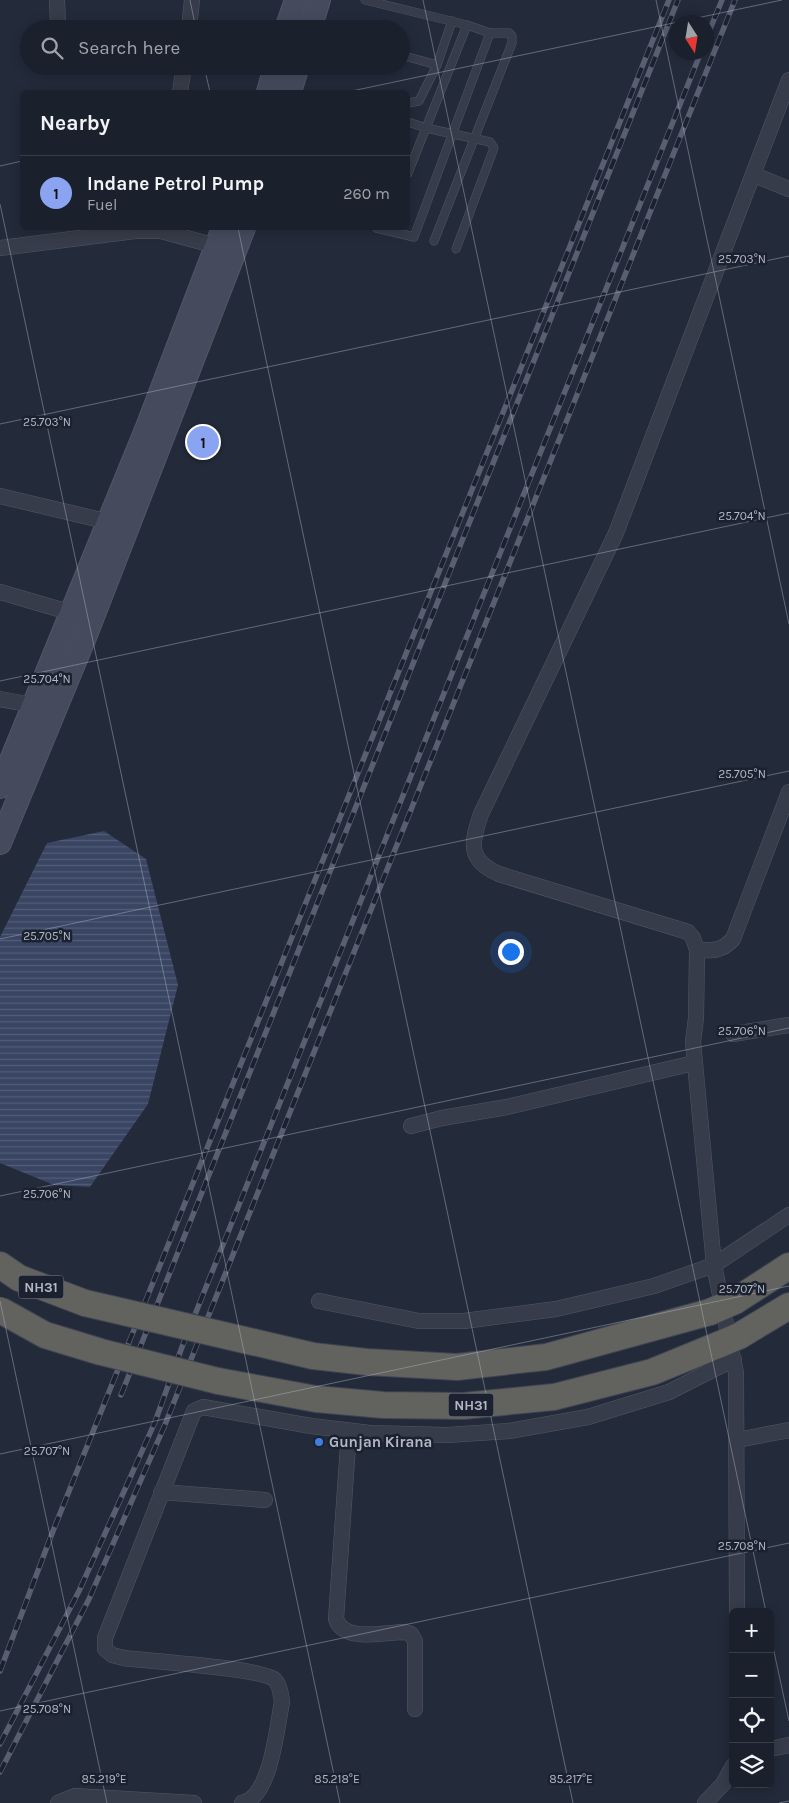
<!DOCTYPE html>
<meta charset="utf-8">
<style>
body{margin:0;font-family:Karla,sans-serif;background:#272d38;color:#f1f3f6}
.controls{position:absolute;right:15px;bottom:15px;display:grid;overflow:hidden;border-radius:8px;box-shadow:0 2px 12px #0003}
.controls button{width:45px;height:45px;display:grid;place-items:center;padding:0;border:0;border-bottom:1px solid #383e48;background:#1a202c;color:#f1f3f6;font:25px sans-serif}
.compass{position:absolute;left:669px;top:15px;width:45px;height:45px;border-radius:50%;background:#1a202c;box-shadow:0 2px 12px #0003;rotate:168deg}
.you{position:absolute;left:510px;top:951px;width:18px;height:18px;margin:-12px;border:4px solid #fff;border-radius:50%;background:#1a73e8;box-shadow:0 0 0 8px #1a73e833}
.badge{display:grid;place-items:center;width:32px;height:32px;border-radius:50%;background:#8ba4f2;color:#111;font-size:16px;font-weight:700}
.pin{position:absolute;translate:-50% -50%;border:2px solid #fff;box-shadow:0 1px 5px #0006}
.list{margin:0;padding:0;list-style:none}
h2{display:flex;justify-content:space-between;align-items:center;height:65px;margin:0;padding:0 20px;font-size:21px}
h2 small{font-size:16px;font-weight:400;color:#9fa3a9}
.list li{display:grid;grid-template-columns:32px 1fr auto;gap:15px;align-items:center;box-sizing:border-box;height:75px;padding:0 20px;border-top:1px solid #383e48}
.list b{display:block;font-size:19px;white-space:nowrap}
.list p{margin:0;font-size:16px;white-space:nowrap;color:#9fa3a9}
.list em{font-size:16px;font-style:normal;color:#9fa3a9}
.icon{flex:none;width:28px;height:28px;fill:none;stroke:currentColor;stroke-width:2;stroke-linecap:round;stroke-linejoin:round}
.map{position:relative;flex:none;width:789px;height:1803px;overflow:hidden}
.search{position:absolute;background:#1a202c;box-shadow:0 2px 12px #0003;left:20px;top:20px;width:390px;height:55px;display:flex;align-items:center;gap:12px;box-sizing:border-box;padding:0 18px;border-radius:28px;color:#9fa3a9;font-size:19px}
.panel{position:absolute;background:#1a202c;box-shadow:0 2px 12px #0003;left:20px;top:90px;width:390px;height:140px;border-radius:8px}
.map>svg:first-child{display:block}
</style>
<div class="map">
<svg width="789" height="1803" viewBox="0 0 789 1803">
<defs>
<pattern id="water-rules" width="6" height="5" patternUnits="userSpaceOnUse" patternTransform="scale(1.25)"><rect width="6" height="5" fill="#394562"/><path d="M0 2.5h6" fill="none" stroke="#535e77"/></pattern>
</defs>
<rect width="100%" height="100%" fill="#232a3a"/>
<polygon fill="url(#water-rules)" points="104,831 146,859 178,985 148,1104 90,1187 54,1185 0,1163 0,937 47,843"/>
<g fill="none" stroke-linecap="round" stroke-linejoin="round">
<defs>
<g id="service">
<polyline points="365,0 467,25 490,33 414,237 376,228"/>
<polyline points="401,55 437,65"/>
<polyline points="408,103 419,101 437,65 452,21"/>
<polyline points="408,122 426,128 490,142 494,148 456,249"/>
<polyline points="408,173 467,25"/>
<polyline points="434,241 512,43 512,36 509,33 490,33"/>
</g>
<g id="minor">
<polyline points="57,0 58,24"/>
<polyline points="189,29 192,0"/>
<polyline points="180,92 184,66"/>
<polyline points="754,175 789,189"/>
<polyline points="0,248 135,231 161,231 216,246"/>
<polyline points="0,496 109,522"/>
<polyline points="0,592 72,613"/>
<polyline points="0,699 33,705"/>
<path d="M 697,950 C 713,951 722,951 733,939 L 789,792"/>
<polyline points="733,1034 789,1025"/>
<polyline points="411,1126 442,1118 507,1107 694,1063"/>
<polyline points="319,1301 419,1321 464,1321 556,1309 654,1286 714,1265 789,1215"/>
<path d="M 349,1431 L 336,1619 C 344,1643 385,1632 405,1632 L 411,1634 L 415,1641 L 415,1709"/>
<polyline points="737,1440 789,1430"/>
<polyline points="161,1492 265,1500"/>
<path d="M 737,1612 L 736,1373 L 714,1265 L 693,1042 L 696,1018 L 697,950 L 693,938 L 688,932 L 499,874 C 467,860 471,843 481,814 L 616,533 L 789,80"/>
<polyline points="770,1749 789,1745"/>
<polyline points="58,1803 75,1796 194,1803"/>
<path d="M 242,1803 C 271,1798 277,1726 282,1702 C 281,1694 280,1686 275,1680 C 263,1668 147,1661 124,1658 L 112,1655 L 105,1649 L 105,1638 L 194,1411 L 203,1407 L 311,1426 L 370,1433 L 447,1435 L 509,1431 L 588,1417 L 669,1392 L 734,1359"/>
<polyline points="705,1803 723,1784 733,1766"/>
</g>
<g id="secondary">
<polyline points="286,29 296,0"/>
<polyline points="310,29 319,0"/>
<polyline points="268,92 275,66"/>
<polyline points="290,92 298,66"/>
<polyline points="0,787 147,427 223,228"/>
<polyline points="0,843 86,635 244,228"/>
</g>
<g id="trunk">
<polyline points="0,1265 19,1278 85,1303"/>
<polyline points="735,1301 789,1266"/>
<polyline points="739,1336 789,1306"/>
<polyline points="253,1342 313,1356 367,1362 457,1367 546,1357 710,1312"/>
<polyline points="218,1381 316,1399 383,1405 463,1406 554,1397 652,1372 718,1345"/>
</g>
</defs>
<use href="#service" stroke="#525765" stroke-width="9"/>
<use href="#minor" stroke="#525765" stroke-width="16"/>
<use href="#secondary" stroke="#525765" stroke-width="24"/>
<use href="#trunk" stroke="#3f4452" stroke-width="28"/>
<use href="#service" stroke="#373c4a" stroke-width="8"/>
<use href="#minor" stroke="#373c4a" stroke-width="15"/>
<use href="#secondary" stroke="#454b5d" stroke-width="22"/>
<use href="#trunk" stroke="#62625f" stroke-width="26"/>
<defs>
<g id="rail">
<polyline points="706,39 722,0"/>
<polyline points="121,1395 678,0"/>
<polyline points="0,1671 53,1531 669,0"/>
<polyline points="0,1744 79,1591 117,1507 155,1422 182,1347 701,52"/>
<polyline points="0,1772 89,1599 164,1427 735,0"/>
</g>
</defs>
<use href="#rail" stroke="#595f71" stroke-width="5.5"/>
<use href="#rail" stroke="#1c212f" stroke-width="4" stroke-dasharray="11" stroke-linecap="butt"/>
<defs>
<g id="trunk-bridge">
<polyline points="85,1303 253,1342"/>
<polyline points="0,1310 45,1335 101,1352 218,1381"/>
<polyline points="710,1312 735,1301"/>
<polyline points="718,1345 739,1336"/>
</g>
</defs>
<use href="#trunk-bridge" stroke="#3f4452" stroke-width="28" stroke-linecap="butt"/>
<use href="#trunk-bridge" stroke="#62625f" stroke-width="26"/>
</g>
<path fill="none" stroke="#b2b7c6" stroke-width="1" stroke-opacity="0.45" d="M 190,0 L 196,29M 423,0 L 766,1612M 656,0 L 789,624M 204,66 L 210,92M 347,92 L 782,0M 0,166 L 22,161M 0,204 L 340,1803M 238,228 L 573,1803M 0,424 L 789,256M 0,681 L 789,513M 0,939 L 789,771M 0,1196 L 789,1028M 0,1301 L 107,1803M 0,1454 L 789,1286M 770,1633 L 789,1721M 0,1711 L 789,1543M 779,1803 L 789,1801"/>
<circle fill="#3f7fe0" stroke="#1c212f" stroke-width="2" cx="319" cy="1442" r="5"/>
<g text-anchor="middle" dominant-baseline="central" stroke-width="5" stroke-linejoin="round" paint-order="stroke">
<g fill="#1c212f" stroke="#858a99" stroke-width="1">
<rect x="18.5" y="1275.5" width="45" height="23" rx="4"/>
<rect x="448.5" y="1393.5" width="45" height="23" rx="4"/>
</g>
<g font-size="14" font-weight="bold" fill="#b2b7c6">
<text x="41" y="1287">NH31</text>
<text x="471" y="1405">NH31</text>
</g>
<g font-size="15" font-weight="bold" fill="#b2b7c6" stroke="#1c212f" text-anchor="start">
<text x="329" y="1442">Gunjan Kirana</text>
</g>
</g>
<g font-size="12" text-anchor="middle" fill="#b2b7c6" stroke="#1c212f" stroke-width="5" stroke-linejoin="round" paint-order="stroke">
<text x="742" y="263">25.703°N</text>
<text x="47" y="426">25.703°N</text>
<text x="742" y="520">25.704°N</text>
<text x="47" y="683">25.704°N</text>
<text x="742" y="778">25.705°N</text>
<text x="47" y="940">25.705°N</text>
<text x="742" y="1035">25.706°N</text>
<text x="47" y="1198">25.706°N</text>
<text x="742" y="1293">25.707°N</text>
<text x="47" y="1455">25.707°N</text>
<text x="742" y="1550">25.708°N</text>
<text x="47" y="1713">25.708°N</text>
<text x="104" y="1783">85.219°E</text>
<text x="337" y="1783">85.218°E</text>
<text x="571" y="1783">85.217°E</text>
</g>
</svg>
<div class="controls">
<button>+</button>
<button>−</button>
<button><svg class="icon" aria-label="locate" viewBox="0 0 24 24"><circle cx="12" cy="12" r="6"/><path d="M12 2v4M12 18v4M2 12h4M18 12h4"/></svg></button>
<button><svg class="icon" aria-label="layers" viewBox="0 0 24 24"><path d="M12 4l9 5-9 5-9-5zM3 14l9 5 9-5"/></svg></button>
</div>
<svg class="compass" viewBox="-18 -18 36 36"><path d="M0-13l5 13h-10z" fill="#e53935"/><path d="M0 13l5-13h-10z" fill="#9fa3a9"/></svg>
<div class="you"></div>
<div class="pin badge" style="left:203px;top:442px">1</div>
<div class="search"><svg class="icon" aria-label="search" viewBox="0 0 24 24"><circle cx="10" cy="10" r="6"/><path d="M15 15l6 6"/></svg>Search here</div>
<section class="panel">
<h2>Nearby<small></small></h2>
<ul class="list">
<li><span class="badge">1</span><div><b>Indane Petrol Pump</b><p>Fuel</p></div><em>260 m</em></li>
</ul>
</section>
</div>
